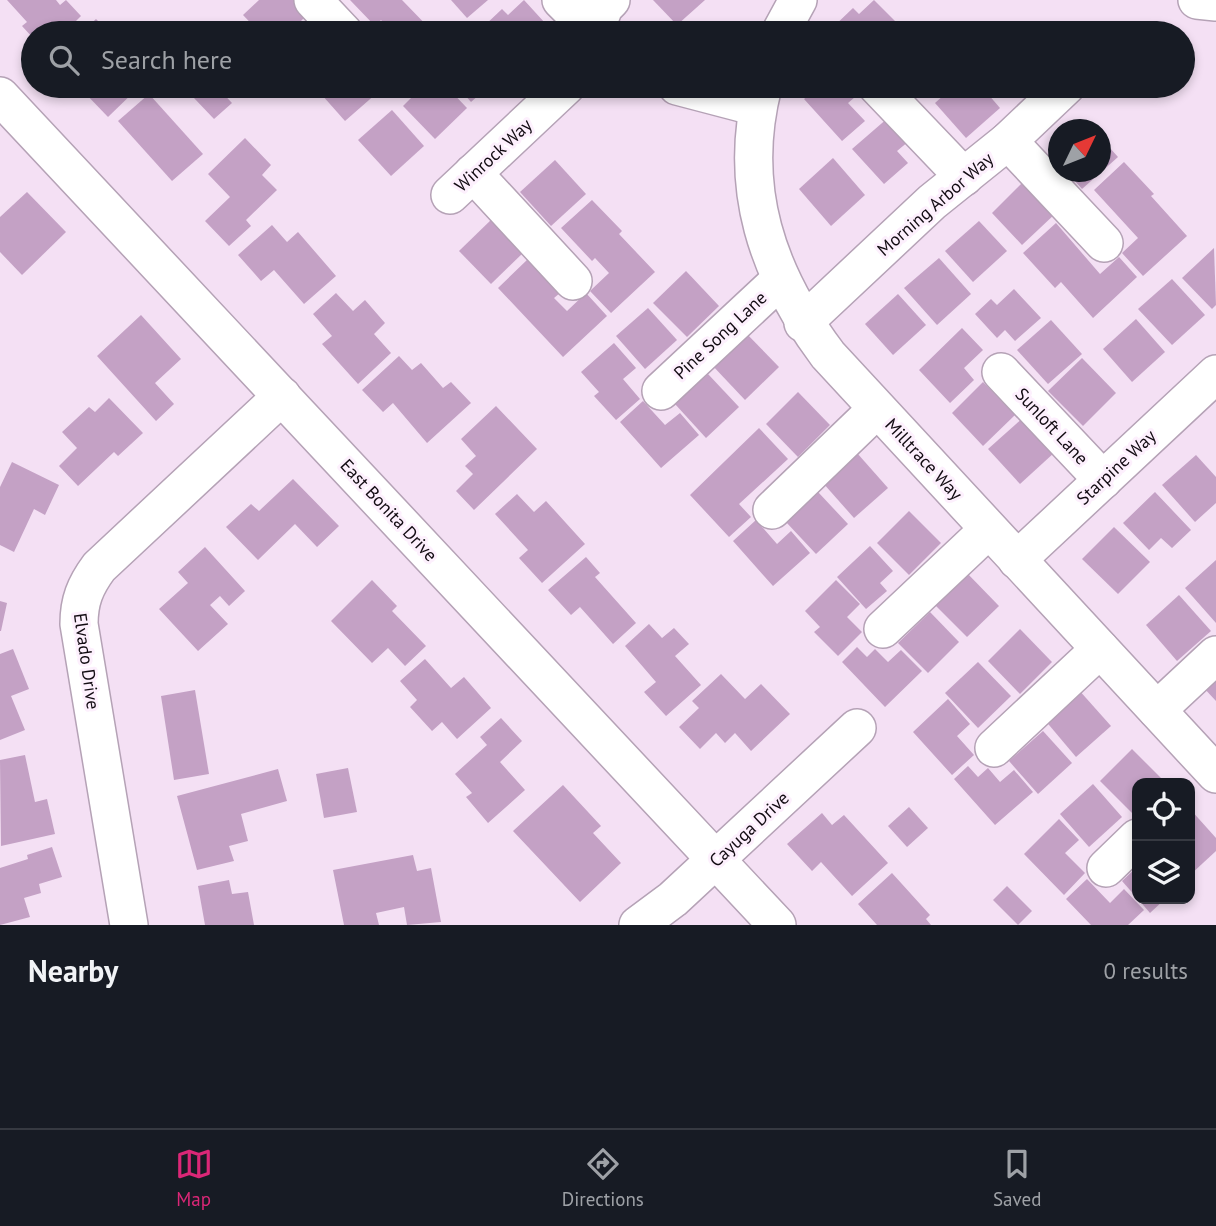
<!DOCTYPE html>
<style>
body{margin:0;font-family:"PT Sans",sans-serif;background:#20242c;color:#f1f3f6}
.controls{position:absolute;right:21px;bottom:21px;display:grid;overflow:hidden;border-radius:14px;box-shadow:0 4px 10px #0003}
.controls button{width:63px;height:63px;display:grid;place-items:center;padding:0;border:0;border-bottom:2px solid #363941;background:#171b24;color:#f1f3f6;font:35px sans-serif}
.compass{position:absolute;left:1048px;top:119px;width:63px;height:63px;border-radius:50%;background:#171b24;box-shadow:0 4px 10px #0003;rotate:47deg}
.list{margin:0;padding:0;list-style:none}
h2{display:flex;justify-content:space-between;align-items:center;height:91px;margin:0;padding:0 28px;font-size:30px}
h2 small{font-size:23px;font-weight:400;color:#9ea1a6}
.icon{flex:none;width:38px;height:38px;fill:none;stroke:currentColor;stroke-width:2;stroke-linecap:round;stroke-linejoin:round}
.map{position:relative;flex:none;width:1216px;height:925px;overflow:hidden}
.search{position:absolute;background:#171b24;box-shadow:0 4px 10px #0003;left:21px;right:21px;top:21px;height:77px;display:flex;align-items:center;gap:18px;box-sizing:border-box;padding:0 24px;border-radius:38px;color:#9ea1a6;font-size:26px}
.sheet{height:203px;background:#171b24}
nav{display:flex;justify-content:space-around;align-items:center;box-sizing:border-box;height:98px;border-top:2px solid #363941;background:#171b24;font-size:19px;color:#9ea1a6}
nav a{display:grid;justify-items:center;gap:4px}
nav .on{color:#db2777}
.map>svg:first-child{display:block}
</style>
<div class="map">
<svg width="1216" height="925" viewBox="0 0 1216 925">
<rect width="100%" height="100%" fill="#f4e0f4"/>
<g fill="#c4a1c5">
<polygon points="7,0 56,0 60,5 66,0 81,16 64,33 33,33 33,38 22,26 27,22"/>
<polygon points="259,0 293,0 307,15 289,33 260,33 243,15"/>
<polygon points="350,0 402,0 434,33 393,33 381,20 375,26"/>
<polygon points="451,0 488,0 467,18"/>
<polygon points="524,0 545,23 533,33 489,33 483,27 502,9 508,15"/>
<polygon points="653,0 705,0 677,25"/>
<polygon points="874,0 902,28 897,33 831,33 829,31 853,8 859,14"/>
<polygon points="96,19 110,33 81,33"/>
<polygon points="88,86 140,86 108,117 83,91"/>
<polygon points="206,86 216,86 232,103 214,119 194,98"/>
<polygon points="314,86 385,86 345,121"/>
<polygon points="423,86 446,86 467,108 435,139 403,106"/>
<polygon points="457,86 489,86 471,102"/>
<polygon points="819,86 857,86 862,91 848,103 865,121 842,141 804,99"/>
<polygon points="914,86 933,86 922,95"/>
<polygon points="954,86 981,86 1000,108 966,138 935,103"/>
<polygon points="994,86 1018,86 1006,98"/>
<polygon points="149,94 203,154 172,181 118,121"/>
<polygon points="392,110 424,146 391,176 358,140"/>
<polygon points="889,117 909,141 897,151 908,163 884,184 852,149"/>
<polygon points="1100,137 1118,157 1082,189 1067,172 1100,172"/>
<polygon points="245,138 271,165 262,175 277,190 246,220 251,226 229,246 205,221 230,197 208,174"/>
<polygon points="833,158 865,195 831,226 799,189"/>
<polygon points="555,160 586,194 551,226 520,192"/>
<polygon points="1124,162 1154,194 1151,196 1187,236 1143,276 1122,253 1138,238 1094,190"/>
<polygon points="1022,183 1028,190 1032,187 1056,213 1022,245 992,213"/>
<polygon points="27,192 66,232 22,275 0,252 0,217"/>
<polygon points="592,200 622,231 619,234 655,272 611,313 590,291 609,273 595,258 592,261 561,228"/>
<polygon points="494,217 526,250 491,284 459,251"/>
<polygon points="979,221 1007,251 973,282 945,251"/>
<polygon points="1056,223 1100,274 1119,257 1137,277 1093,318 1061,282 1055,288 1023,253"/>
<polygon points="272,225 287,242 298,232 336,276 304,304 274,270 261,281 238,255"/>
<polygon points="1214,248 1216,305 1212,309 1182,278"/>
<polygon points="939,258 971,294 937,325 904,288"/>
<polygon points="528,259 560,293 554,298 567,311 586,293 607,316 563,357 498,288"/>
<polygon points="686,271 719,306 687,337 653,303"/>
<polygon points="1172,279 1205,315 1172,345 1138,309"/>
<polygon points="1014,289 1041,318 1015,341 1005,330 997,338 975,314 991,299 997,305"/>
<polygon points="336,293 353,311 365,300 385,323 374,334 391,353 358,384 322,344 332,336 313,314"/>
<polygon points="898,294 926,325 893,355 865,324"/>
<polygon points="648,308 677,340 645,369 616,336"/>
<polygon points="141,315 181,359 155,383 174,404 156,421 97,356"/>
<polygon points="1136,319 1165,352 1132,382 1103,349"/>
<polygon points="1051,320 1082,354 1048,384 1017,350"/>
<polygon points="962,328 983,350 964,368 974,380 950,403 919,370"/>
<polygon points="744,331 779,367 745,400 711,364"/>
<polygon points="614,343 636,368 623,379 640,399 616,420 594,396 599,392 581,372"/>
<polygon points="399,356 412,370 421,363 443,388 451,382 471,403 427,443 393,403 383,412 362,390"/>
<polygon points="1082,358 1116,393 1083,426 1048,391"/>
<polygon points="708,374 739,407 706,438 675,404"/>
<polygon points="983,382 1015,415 983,446 952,413"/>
<polygon points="798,392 830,425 798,457 766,424"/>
<polygon points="109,398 143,433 118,456 114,452 78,486 59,466 77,448 62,432 89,407 95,412"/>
<polygon points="643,401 665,425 680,413 699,435 661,468 620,422"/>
<polygon points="496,406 537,449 474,510 456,491 473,474 465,466 476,456 461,439"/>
<polygon points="1024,417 1055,452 1020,484 988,449"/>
<polygon points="759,428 788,459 739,504 751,517 729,537 690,495"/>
<polygon points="857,453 888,488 854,518 823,483"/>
<polygon points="1196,455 1216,477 1216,503 1195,522 1162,485"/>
<polygon points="12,462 59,485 45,515 34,509 14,552 0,545 0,487"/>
<polygon points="293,479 339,526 317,547 295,524 258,560 226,527 251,504 259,511"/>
<polygon points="818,492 848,524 816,554 786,522"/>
<polygon points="1155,492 1191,530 1172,548 1161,538 1149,550 1123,523"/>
<polygon points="517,494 534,512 546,501 585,544 542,583 519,558 528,550 495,514"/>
<polygon points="909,511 941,543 909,575 877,543"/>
<polygon points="756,520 777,544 791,531 810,553 773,586 733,541"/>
<polygon points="1114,527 1150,562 1118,594 1082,559"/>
<polygon points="870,546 893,571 880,583 887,591 866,609 837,577"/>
<polygon points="205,547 245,591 229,606 220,596 210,605 228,624 198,651 159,609 188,583 178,572"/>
<polygon points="586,557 600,573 595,577 636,623 613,644 580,607 571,615 548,590"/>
<polygon points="1216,560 1216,623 1185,588"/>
<polygon points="965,571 999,606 967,637 933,603"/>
<polygon points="372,580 397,606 392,611 426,646 405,666 388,648 372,663 331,621"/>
<polygon points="836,580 860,604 847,617 862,632 838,656 814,632 820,627 805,611"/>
<polygon points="1179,595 1211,631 1177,661 1146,625"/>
<polygon points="0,601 7,603 1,631 0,631"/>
<polygon points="930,612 959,642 928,673 898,643"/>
<polygon points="649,624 662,638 674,628 689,644 675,656 701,685 666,716 644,692 656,682 625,646"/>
<polygon points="1020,629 1052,662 1020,694 988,661"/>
<polygon points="857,647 867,657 875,649 888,662 901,650 922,671 885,707 842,662"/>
<polygon points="13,649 29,689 11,696 25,730 0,740 0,654"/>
<polygon points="425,659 451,688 464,677 491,708 457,739 442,722 432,731 410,707 417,700 400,681"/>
<polygon points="978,662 1011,696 978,728 945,693"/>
<polygon points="1216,673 1216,701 1202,686"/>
<polygon points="721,674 745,699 761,684 790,714 751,751 735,733 725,743 716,733 700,749 679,727 699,708 692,701"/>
<polygon points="1078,689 1111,726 1076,757 1044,719"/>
<polygon points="195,690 209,774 174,780 161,696"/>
<polygon points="948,699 970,724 957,736 974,755 952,775 913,732"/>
<polygon points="501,718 522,741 500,762 525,790 488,823 466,797 472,793 455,774 487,745 480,737"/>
<polygon points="1043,731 1072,763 1038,794 1009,761"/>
<polygon points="1132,749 1166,783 1137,783 1137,810 1133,814 1100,781"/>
<polygon points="25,755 35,802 47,799 55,834 1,846 0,760"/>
<polygon points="968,766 978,777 988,768 1000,782 1014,770 1033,792 995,825 954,779"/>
<polygon points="348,768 357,812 324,818 316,774"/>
<polygon points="278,769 287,801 241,814 248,841 229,846 234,861 197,870 177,796"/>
<polygon points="1093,784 1122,817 1089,847 1060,814"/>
<polygon points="563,785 601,826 593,833 621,863 580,902 513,831"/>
<polygon points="909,807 928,828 907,847 888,826"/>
<polygon points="1190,809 1216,838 1216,851 1190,875"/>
<polygon points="822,813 832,825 844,815 888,863 852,896 821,862 812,871 787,844"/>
<polygon points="1059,819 1079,840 1065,853 1085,873 1064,895 1024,854"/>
<polygon points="52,847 62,877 39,884 41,893 24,898 30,917 0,925 0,868 28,859 27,855"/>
<polygon points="413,855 417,871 431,868 441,922 407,925 404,907 376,913 379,925 344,925 333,870"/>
<polygon points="1137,867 1137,898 1122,881"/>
<polygon points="892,873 930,915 926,919 931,925 877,925 858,904"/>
<polygon points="1087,879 1110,903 1124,889 1144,910 1128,925 1091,925 1066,899"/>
<polygon points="229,880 232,894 248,892 254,925 205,925 198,886"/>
<polygon points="1007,886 1032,911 1018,925 993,900"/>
<polygon points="1138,899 1165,899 1150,913"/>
</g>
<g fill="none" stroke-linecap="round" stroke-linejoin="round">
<defs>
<g id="minor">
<polyline points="313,0 344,33"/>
<polyline points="561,0 594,33"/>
<polyline points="1197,0 1216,2"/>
<polyline points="594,33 604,7 611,0"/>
<polyline points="780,33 798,0"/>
<polyline points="677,86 757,107"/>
<path d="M 763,86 C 737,187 767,274 828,355 L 1216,774"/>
<polyline points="877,86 964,177"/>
<polyline points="0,96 777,925"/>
<polyline points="1008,141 1104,243"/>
<polyline points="473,173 573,281"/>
<polyline points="450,195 566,86"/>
<polyline points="803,323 932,202 1008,141 1066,86"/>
<polyline points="1001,372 1103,480"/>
<polyline points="661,391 780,280"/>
<polyline points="772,510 877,409"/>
<polyline points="1017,560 1216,374"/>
<polyline points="883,629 988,530"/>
<polyline points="1157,710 1216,655"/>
<polyline points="994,748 1100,649"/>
<polyline points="1106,868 1137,838"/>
<path d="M 129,925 L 79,624 C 79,601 85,586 99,567 L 282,396"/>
<polyline points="638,925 673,899 857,728"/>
</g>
</defs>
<use href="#minor" stroke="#b5a2b6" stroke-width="40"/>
<use href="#minor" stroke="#fff" stroke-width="37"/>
</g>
<g text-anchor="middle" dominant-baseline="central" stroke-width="6" stroke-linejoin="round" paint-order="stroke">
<g font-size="18" fill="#120b12" stroke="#fdf0fd">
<text transform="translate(493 155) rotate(-43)">Winrock Way</text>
<text transform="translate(935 204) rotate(-41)">Morning Arbor Way</text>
<text transform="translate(720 335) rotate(-43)">Pine Song Lane</text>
<text transform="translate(1052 426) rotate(47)">Sunloft Lane</text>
<text transform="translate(924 459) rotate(47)">Milltrace Way</text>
<text transform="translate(1116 467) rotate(-43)">Starpine Way</text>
<text transform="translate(389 510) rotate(47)">East Bonita Drive</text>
<text transform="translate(87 661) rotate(82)">Elvado Drive</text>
<text transform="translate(749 829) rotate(-43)">Cayuga Drive</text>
</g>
</g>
</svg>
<div class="controls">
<button><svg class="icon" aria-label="locate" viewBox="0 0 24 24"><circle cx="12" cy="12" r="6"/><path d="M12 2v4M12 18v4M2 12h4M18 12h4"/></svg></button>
<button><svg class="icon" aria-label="layers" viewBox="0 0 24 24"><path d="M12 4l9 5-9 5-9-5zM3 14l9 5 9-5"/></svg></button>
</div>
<svg class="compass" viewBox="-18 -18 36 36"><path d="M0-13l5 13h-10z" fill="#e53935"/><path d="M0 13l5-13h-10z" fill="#9ea1a6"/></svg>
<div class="search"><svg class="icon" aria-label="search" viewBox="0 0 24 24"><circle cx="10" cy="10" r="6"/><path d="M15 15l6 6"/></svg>Search here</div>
</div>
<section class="sheet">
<h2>Nearby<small>0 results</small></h2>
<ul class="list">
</ul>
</section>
<nav>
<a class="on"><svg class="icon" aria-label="map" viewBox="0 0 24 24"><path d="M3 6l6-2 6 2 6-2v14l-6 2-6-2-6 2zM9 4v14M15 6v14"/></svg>Map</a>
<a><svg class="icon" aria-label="directions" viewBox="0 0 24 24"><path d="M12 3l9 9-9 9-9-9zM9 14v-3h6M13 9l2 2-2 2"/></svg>Directions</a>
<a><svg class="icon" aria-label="saved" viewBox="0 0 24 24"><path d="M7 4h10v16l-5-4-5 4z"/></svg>Saved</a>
</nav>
